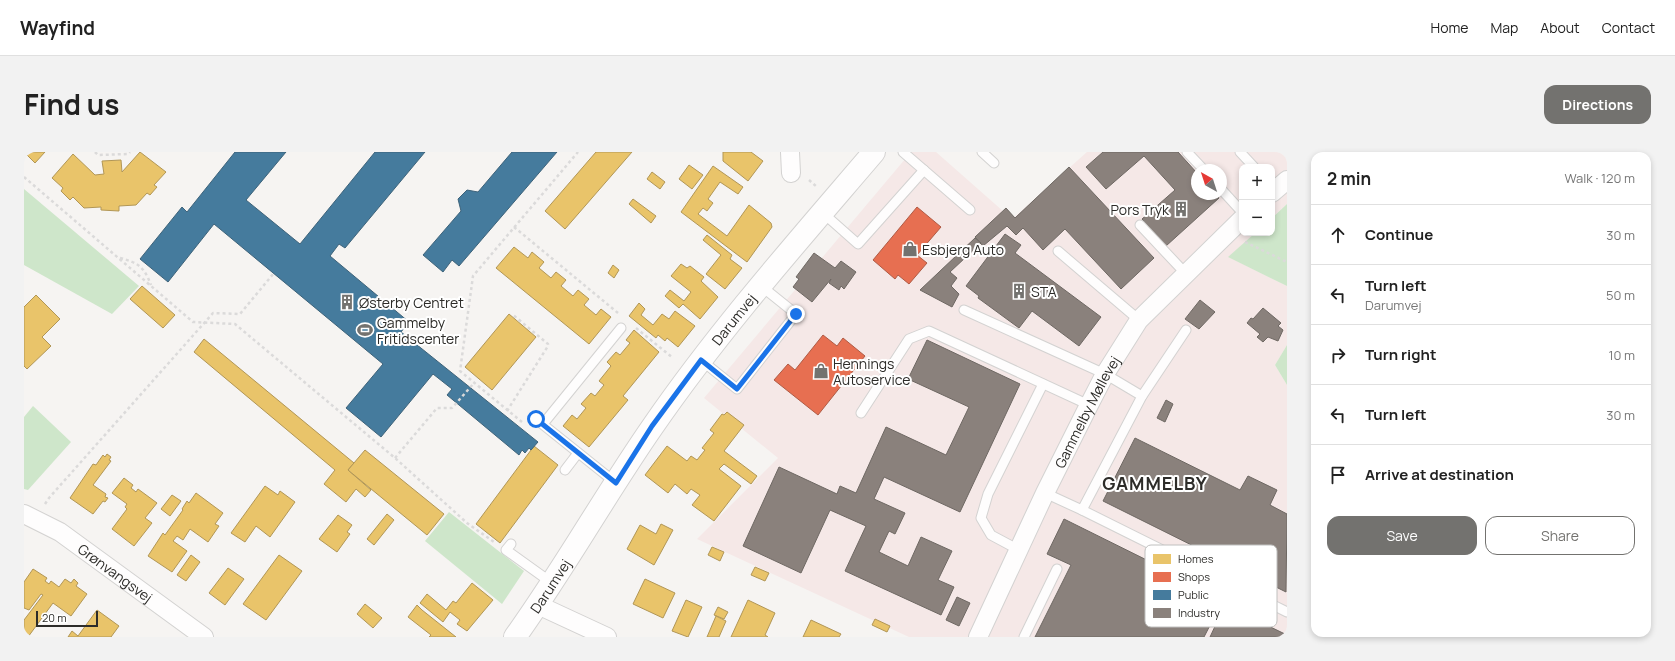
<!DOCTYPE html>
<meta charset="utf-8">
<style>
body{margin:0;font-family:Manrope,sans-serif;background:#f2f2f2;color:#222}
.controls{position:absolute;right:12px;top:12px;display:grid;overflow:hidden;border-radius:8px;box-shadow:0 2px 6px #0003}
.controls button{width:36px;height:36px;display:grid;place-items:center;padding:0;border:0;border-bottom:1px solid #e0e0e0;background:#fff;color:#222;font:20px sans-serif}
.compass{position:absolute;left:1167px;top:12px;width:36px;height:36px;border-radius:50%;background:#fff;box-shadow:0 2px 6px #0003;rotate:321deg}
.scale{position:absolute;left:12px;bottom:10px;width:62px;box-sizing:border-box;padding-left:4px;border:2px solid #2d2c29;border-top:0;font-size:11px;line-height:14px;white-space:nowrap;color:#2d2c29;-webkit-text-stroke:3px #fff;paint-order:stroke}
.stop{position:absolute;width:12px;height:12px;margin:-9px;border:3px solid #1a73e8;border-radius:50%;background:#fff}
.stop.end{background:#1a73e8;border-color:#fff;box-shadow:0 1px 4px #0008}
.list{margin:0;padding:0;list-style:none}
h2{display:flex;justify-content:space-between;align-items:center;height:52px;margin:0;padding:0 16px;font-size:17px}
h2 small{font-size:13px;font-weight:400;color:#767676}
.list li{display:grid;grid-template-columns:26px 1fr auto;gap:12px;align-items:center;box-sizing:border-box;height:60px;padding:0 16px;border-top:1px solid #e0e0e0}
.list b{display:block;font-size:15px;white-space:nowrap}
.list p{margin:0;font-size:13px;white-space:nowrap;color:#767676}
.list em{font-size:13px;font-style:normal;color:#767676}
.actions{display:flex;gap:8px;padding:12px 16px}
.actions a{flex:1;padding:9px 0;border:1px solid #73726f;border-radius:12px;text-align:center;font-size:14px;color:#73726f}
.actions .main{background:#73726f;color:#fff}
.icon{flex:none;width:22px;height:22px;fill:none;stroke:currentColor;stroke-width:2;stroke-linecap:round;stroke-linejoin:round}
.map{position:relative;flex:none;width:1263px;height:485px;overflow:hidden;border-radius:12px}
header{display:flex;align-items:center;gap:24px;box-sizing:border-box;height:56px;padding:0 20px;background:#fff;border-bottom:1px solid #e0e0e0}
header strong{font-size:19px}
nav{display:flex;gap:22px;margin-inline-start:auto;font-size:14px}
.intro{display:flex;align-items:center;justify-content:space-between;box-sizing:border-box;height:96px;padding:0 24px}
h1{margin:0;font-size:28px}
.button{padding:10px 18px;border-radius:12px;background:#73726f;color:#fff;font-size:14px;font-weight:700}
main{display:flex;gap:24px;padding:0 24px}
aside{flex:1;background:#fff;border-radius:12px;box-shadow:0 2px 6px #0003}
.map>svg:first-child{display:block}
</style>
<header>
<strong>Wayfind</strong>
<nav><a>Home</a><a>Map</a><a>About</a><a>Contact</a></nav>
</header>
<div class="intro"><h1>Find us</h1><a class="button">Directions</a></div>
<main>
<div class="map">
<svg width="1263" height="485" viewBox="0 0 1263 485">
<rect width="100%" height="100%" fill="#f6f4f2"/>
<path fill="#f5e8e7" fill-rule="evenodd" d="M 887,0 L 912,0 L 988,67 L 1063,0 L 1263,0 L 1263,52 L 1248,66 L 1248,15 L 1218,15 L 1218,81 L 1231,81 L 1205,105 L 1263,134 L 1263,193 L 1251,213 L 1263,233 L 1263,485 L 885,485 L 673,387 L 754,306 L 680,246 ZM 1173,18 L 1197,18 L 1197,42 L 1173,42 Z"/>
<g fill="#cee6ca">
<polygon points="0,37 115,134 88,162 0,113"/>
<polygon points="1263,52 1263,134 1204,105 1231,81 1248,81 1248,66"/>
<polygon points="1263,193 1263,233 1251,213"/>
<polygon points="9,254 47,290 4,338 0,337 0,265"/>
<polygon points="425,360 500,419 478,452 401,389"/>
</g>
<g fill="#e9c46a" stroke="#b19656">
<polygon points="0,0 21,0 11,11"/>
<polygon points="116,0 142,20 130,33 133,35 126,43 123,41 112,53 95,54 95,59 77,58 77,55 60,56 49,45 46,48 37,39 39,36 28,26 49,2 71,23 80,22 78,9 97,8 98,20"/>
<polygon points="572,0 608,0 541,77 521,59"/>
<polygon points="699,0 727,0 739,9 724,29 699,9"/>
<polygon points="665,13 679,23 668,37 655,27"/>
<polygon points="689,14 719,35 714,42 696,30 684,47 689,51 683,59 679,56 674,62 703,84 725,53 747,71 748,75 723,110 657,60"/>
<polygon points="628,20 641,30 636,37 623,27"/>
<polygon points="609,47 632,64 627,71 605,52"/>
<polygon points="683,83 708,103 706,107 718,116 701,137 682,122 697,103 679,88"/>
<polygon points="490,95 504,106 508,100 520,110 515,116 527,126 532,120 542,128 537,134 549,144 554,138 565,147 560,153 572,163 577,157 587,165 565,192 472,116"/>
<polygon points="657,112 663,116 666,114 680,125 677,129 694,145 676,167 659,152 655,156 641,144 646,138 660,149 667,140 647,124"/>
<polygon points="589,113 595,118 590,126 584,121"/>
<polygon points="118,134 151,163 139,176 106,147"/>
<polygon points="12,143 36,167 18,185 27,194 3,217 0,214 0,155"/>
<polygon points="615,151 621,157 617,163 629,173 638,162 645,167 651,159 671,174 654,195 643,186 641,189 634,183 632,186 605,164"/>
<polygon points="485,162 512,185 468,238 441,215"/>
<polygon points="610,178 635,200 599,244 604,248 565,295 539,274 548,263 553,267 562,256 557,252 567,241 571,244 580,233 575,229 587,214 583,210 592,200 596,203 606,191 602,188"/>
<polygon points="180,187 330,311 324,318 347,338 341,345 332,337 322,350 300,332 311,318 170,200"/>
<polygon points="703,260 720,273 700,299 733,324 727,332 700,312 695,317 717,334 690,369 668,353 676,343 667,337 663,342 651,332 644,341 621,323 643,294 663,309 667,304 673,308 681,298 678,296 690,281 686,278 698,262 700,263"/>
<polygon points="510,294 534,313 476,391 452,372"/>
<polygon points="341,298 420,362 403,383 324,318"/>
<polygon points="83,302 87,305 85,308 87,309 69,333 82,342 81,345 84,346 81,350 79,349 69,362 46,346 69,312 72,313 79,303 81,305"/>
<polygon points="100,326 109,333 107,336 112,340 114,337 133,351 121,366 128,371 110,394 88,377 103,357 101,355 103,352 88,341"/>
<polygon points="241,334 254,343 256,339 271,350 246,385 232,374 221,390 207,381"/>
<polygon points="172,341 199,361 191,372 195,374 184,390 166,377 159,388 153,384 149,389 163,399 148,420 124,404 139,381 141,383 159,358 158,357 163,349 165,351"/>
<polygon points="148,343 157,349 146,364 137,357"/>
<polygon points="363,362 370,368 350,393 343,387"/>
<polygon points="314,363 328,373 323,380 326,382 313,400 295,387"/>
<polygon points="637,372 649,378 630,413 603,397 616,373 632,382"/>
<polygon points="688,395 700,400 696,409 684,403"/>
<polygon points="167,403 176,410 162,429 153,423"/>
<polygon points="255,403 278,419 242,468 219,452"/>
<polygon points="731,415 745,421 741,429 727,423"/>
<polygon points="204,416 220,427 201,453 185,441"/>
<polygon points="9,417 23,426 21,429 25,432 27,429 35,435 41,427 47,431 50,427 54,431 52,434 63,442 47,464 29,451 4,485 0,485 0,468 19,443 17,442 5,458 0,456 0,430"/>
<polygon points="621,427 651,441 639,466 609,452"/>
<polygon points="448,431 469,448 443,479 433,472 436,468 426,460 419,470 396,451 403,442 422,458 429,449 432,451"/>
<polygon points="662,448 678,455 664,485 648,479"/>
<polygon points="724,448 751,461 741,483 744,485 707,485"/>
<polygon points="341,452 358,466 349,476 333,462"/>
<polygon points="393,453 398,458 432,485 405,485 407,483 384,465"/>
<polygon points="694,455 704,460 700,467 690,463"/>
<polygon points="73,458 95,474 87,485 44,485 48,479 54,484"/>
<polygon points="692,464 702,469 695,485 683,485"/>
<polygon points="851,467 866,474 863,480 848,473"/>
<polygon points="787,468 817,482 815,485 779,485"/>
</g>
<g fill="#e76f51" stroke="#af5b45">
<polygon points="893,55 917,75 893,103 903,111 885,132 874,123 871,127 849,108"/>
<polygon points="799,183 813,194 819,186 841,204 794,263 750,228 764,212 771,218"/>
</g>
<g fill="#457b9d" stroke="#3e637a">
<polygon points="211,0 262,0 222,48 276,92 351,0 401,0 321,96 315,92 306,104 385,170 377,180 514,290 507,298 505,296 501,301 498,298 495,303 423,243 428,237 409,222 357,285 322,256 359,212 190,72 144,130 116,107 158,55 163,60"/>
<polygon points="488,0 533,0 435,114 428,108 419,120 399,103 437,59 434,47 443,38 454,40"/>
</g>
<g fill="#8a817c" stroke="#6e6863">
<polygon points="1079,0 1154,0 1173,21 1173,42 1192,42 1195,46 1142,94 1118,67 1151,38 1120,4 1082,37 1062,15"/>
<polygon points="1045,15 1130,106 1097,137 1041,77 1019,98 999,76 992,83 983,74 959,94 951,85 982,56 991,66"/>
<polygon points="981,82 997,93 991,101 1077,165 1055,194 1008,159 995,176 954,146 955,144 942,134"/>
<polygon points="951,86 957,91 926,120 933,126 927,134 935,142 928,155 896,138"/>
<polygon points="790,101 811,116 817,109 832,120 820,137 817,134 815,138 805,131 807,127 788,150 769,135 775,127 772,125"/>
<polygon points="1176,148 1191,160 1175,177 1161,167"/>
<polygon points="1239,156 1257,171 1254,174 1259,178 1254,189 1244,185 1239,190 1233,185 1236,182 1223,171 1227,166 1229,167"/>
<polygon points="903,188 996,232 936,360 860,325 850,347 881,361 871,382 865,379 855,400 884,414 897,385 928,399 914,428 930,435 917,463 821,419 842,374 806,358 777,421 719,394 755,315 813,342 816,334 832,341 862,275 922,303 945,255 884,227"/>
<polygon points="1142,248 1149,252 1141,270 1133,266"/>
<polygon points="1111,286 1216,338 1224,324 1253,338 1246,353 1263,362 1262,440 1079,349"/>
<polygon points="1040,367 1161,427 1158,433 1197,452 1180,485 1011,485 1047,413 1023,402"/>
<polygon points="933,445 946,451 935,474 922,468"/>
<polygon points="1201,453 1263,483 1263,485 1186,485"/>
</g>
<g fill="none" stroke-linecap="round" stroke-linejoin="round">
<defs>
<g id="service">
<polyline points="879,0 946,58"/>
<polyline points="958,0 970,11"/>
<polyline points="1163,0 1180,18"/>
<polyline points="1216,0 1230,15"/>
<polyline points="1197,37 1218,60"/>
<polyline points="799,61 834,92 900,18"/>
<polyline points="1116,73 1162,122"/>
<polyline points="1034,99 1115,168"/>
<polyline points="940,158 1081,222 1118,244"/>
<polyline points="677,208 713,237 772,162 736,133"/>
<polyline points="837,261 885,187 905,179 1065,253"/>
<polyline points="512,267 592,331"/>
<polyline points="519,272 597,176"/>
<polyline points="541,318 554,301"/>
<polyline points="1021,341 1058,358 1118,244 1162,178"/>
<polyline points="1058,358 1263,460"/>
<polyline points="487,392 482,398 528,431"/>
<polyline points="995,398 967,383 957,366 964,342 1019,232"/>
<polyline points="1000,485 1033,417"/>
</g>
<g id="minor">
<polyline points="766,0 767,21"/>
<polyline points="1248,41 1263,28"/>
<path id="s1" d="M 0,362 L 36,380 L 180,485"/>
<polyline points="514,453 583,485"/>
<path id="s2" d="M 954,485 L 1021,341 L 1065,253 L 1081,222 L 1115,168 L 1218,67"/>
</g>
<g id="tertiary">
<path id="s3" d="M 491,485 C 540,417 581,343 629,274 C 696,177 774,89 850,0"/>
</g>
</defs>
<use href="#service" stroke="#d3d2d1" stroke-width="11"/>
<use href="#minor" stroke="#d3d2d1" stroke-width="20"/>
<use href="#tertiary" stroke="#d3d2d1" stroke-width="24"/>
<g stroke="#dbdada" stroke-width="2.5" stroke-dasharray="3 3" stroke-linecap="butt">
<polyline points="71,0 74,3 104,2 106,0"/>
<polyline points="0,25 169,170 211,172 371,306 443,371 470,390"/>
<polyline points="785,28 793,35"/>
<polyline points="490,75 594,161"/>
<polyline points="1221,90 1263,110"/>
<path d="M 96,106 C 115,111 120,115 127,133"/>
<polyline points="612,176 649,206"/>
<polyline points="483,259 524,194 524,192 488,162"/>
<polyline points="498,270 436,219 449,124 554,0"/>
<polyline points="371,306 413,256 428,256 450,231"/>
<polyline points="21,352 25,346 189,161 216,162 250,121"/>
</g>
<use href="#service" stroke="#fefdfd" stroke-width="9"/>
<use href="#minor" stroke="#fefdfd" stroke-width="18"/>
<use href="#tertiary" stroke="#fefdfd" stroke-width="22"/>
</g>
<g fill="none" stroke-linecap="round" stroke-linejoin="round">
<polyline stroke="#1a73e8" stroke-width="5" points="512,267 592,331 628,274 677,208 713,237 772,162"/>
</g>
<defs>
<symbol id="building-bare" viewBox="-9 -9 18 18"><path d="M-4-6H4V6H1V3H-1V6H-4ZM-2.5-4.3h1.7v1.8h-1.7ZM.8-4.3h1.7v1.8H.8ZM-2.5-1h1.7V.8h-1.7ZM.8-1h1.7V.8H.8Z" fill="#73726f" stroke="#fff" stroke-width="2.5" paint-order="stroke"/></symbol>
<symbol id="shop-bare" viewBox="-9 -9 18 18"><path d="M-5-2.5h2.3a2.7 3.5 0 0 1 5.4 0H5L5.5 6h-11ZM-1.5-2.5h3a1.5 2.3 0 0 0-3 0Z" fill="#73726f" stroke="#fff" stroke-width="2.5" paint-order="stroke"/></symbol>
<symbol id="stadium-bare" viewBox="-9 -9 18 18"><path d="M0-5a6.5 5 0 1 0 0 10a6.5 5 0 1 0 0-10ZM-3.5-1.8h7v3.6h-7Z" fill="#73726f" stroke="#fff" stroke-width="2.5" paint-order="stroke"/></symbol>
</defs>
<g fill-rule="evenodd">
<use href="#building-bare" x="1146" y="46" width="22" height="22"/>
<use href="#shop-bare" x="875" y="86" width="22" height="22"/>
<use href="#building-bare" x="984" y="128" width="22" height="22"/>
<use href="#building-bare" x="312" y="139" width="22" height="22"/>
<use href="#stadium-bare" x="330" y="167" width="22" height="22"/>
<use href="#shop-bare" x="786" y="208" width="22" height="22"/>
</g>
<g text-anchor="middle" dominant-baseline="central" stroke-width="4" stroke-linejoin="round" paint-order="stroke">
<g font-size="14" fill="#2d2c29" stroke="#fff" text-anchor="start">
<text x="1145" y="57" text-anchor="end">Pors Tryk</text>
<text x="898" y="97">Esbjerg Auto</text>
<text x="1007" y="139">STA</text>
<text x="335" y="150">Østerby Centret</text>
<text x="353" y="170">Gammelby<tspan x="353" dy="16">Fritidscenter</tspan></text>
<text x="809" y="211">Hennings<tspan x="809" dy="16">Autoservice</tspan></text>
</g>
<g font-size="14" fill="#2d2c29" stroke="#fff">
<text stroke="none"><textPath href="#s3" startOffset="386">Darumvej</textPath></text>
<text stroke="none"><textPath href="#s2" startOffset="250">Gammelby Møllevej</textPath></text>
<text stroke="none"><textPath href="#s1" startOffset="109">Grønvangsvej</textPath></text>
<text stroke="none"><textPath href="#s3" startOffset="62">Darumvej</textPath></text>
</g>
<g font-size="18" font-weight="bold" letter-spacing="1" fill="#2d2c29" stroke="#fff">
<text x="1131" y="331">GAMMELBY</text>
</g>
</g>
<rect x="1121" y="393" width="132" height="82" rx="6" fill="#fff" stroke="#c0c0bf" stroke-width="1"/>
<rect x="1129" y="402" width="18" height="10" fill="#e9c46a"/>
<rect x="1129" y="420" width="18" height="10" fill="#e76f51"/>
<rect x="1129" y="438" width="18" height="10" fill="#457b9d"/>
<rect x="1129" y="456" width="18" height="10" fill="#8a817c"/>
<g font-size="11" fill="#2d2c29">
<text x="1154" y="411">Homes</text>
<text x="1154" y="429">Shops</text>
<text x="1154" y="447">Public</text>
<text x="1154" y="465">Industry</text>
</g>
</svg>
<div class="controls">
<button>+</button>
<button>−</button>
</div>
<svg class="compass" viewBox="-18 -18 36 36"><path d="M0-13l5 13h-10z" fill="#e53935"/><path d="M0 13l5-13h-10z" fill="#767676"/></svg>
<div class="scale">20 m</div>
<div class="stop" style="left:512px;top:267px"></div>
<div class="stop end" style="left:772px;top:162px"></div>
</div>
<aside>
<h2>2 min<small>Walk · 120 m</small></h2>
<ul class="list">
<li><svg class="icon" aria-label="ahead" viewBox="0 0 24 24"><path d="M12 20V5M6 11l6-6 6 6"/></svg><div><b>Continue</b></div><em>30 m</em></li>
<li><svg class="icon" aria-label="left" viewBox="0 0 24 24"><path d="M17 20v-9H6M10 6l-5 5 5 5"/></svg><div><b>Turn left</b><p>Darumvej</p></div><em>50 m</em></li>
<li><svg class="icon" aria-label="right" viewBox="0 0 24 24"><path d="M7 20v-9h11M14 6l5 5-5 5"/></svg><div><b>Turn right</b></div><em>10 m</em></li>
<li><svg class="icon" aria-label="left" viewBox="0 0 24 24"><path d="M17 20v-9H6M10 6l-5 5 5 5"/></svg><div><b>Turn left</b></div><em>30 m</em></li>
<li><svg class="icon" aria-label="arrive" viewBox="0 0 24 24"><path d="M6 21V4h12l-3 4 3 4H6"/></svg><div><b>Arrive at destination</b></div></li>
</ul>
<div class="actions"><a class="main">Save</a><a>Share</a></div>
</aside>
</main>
